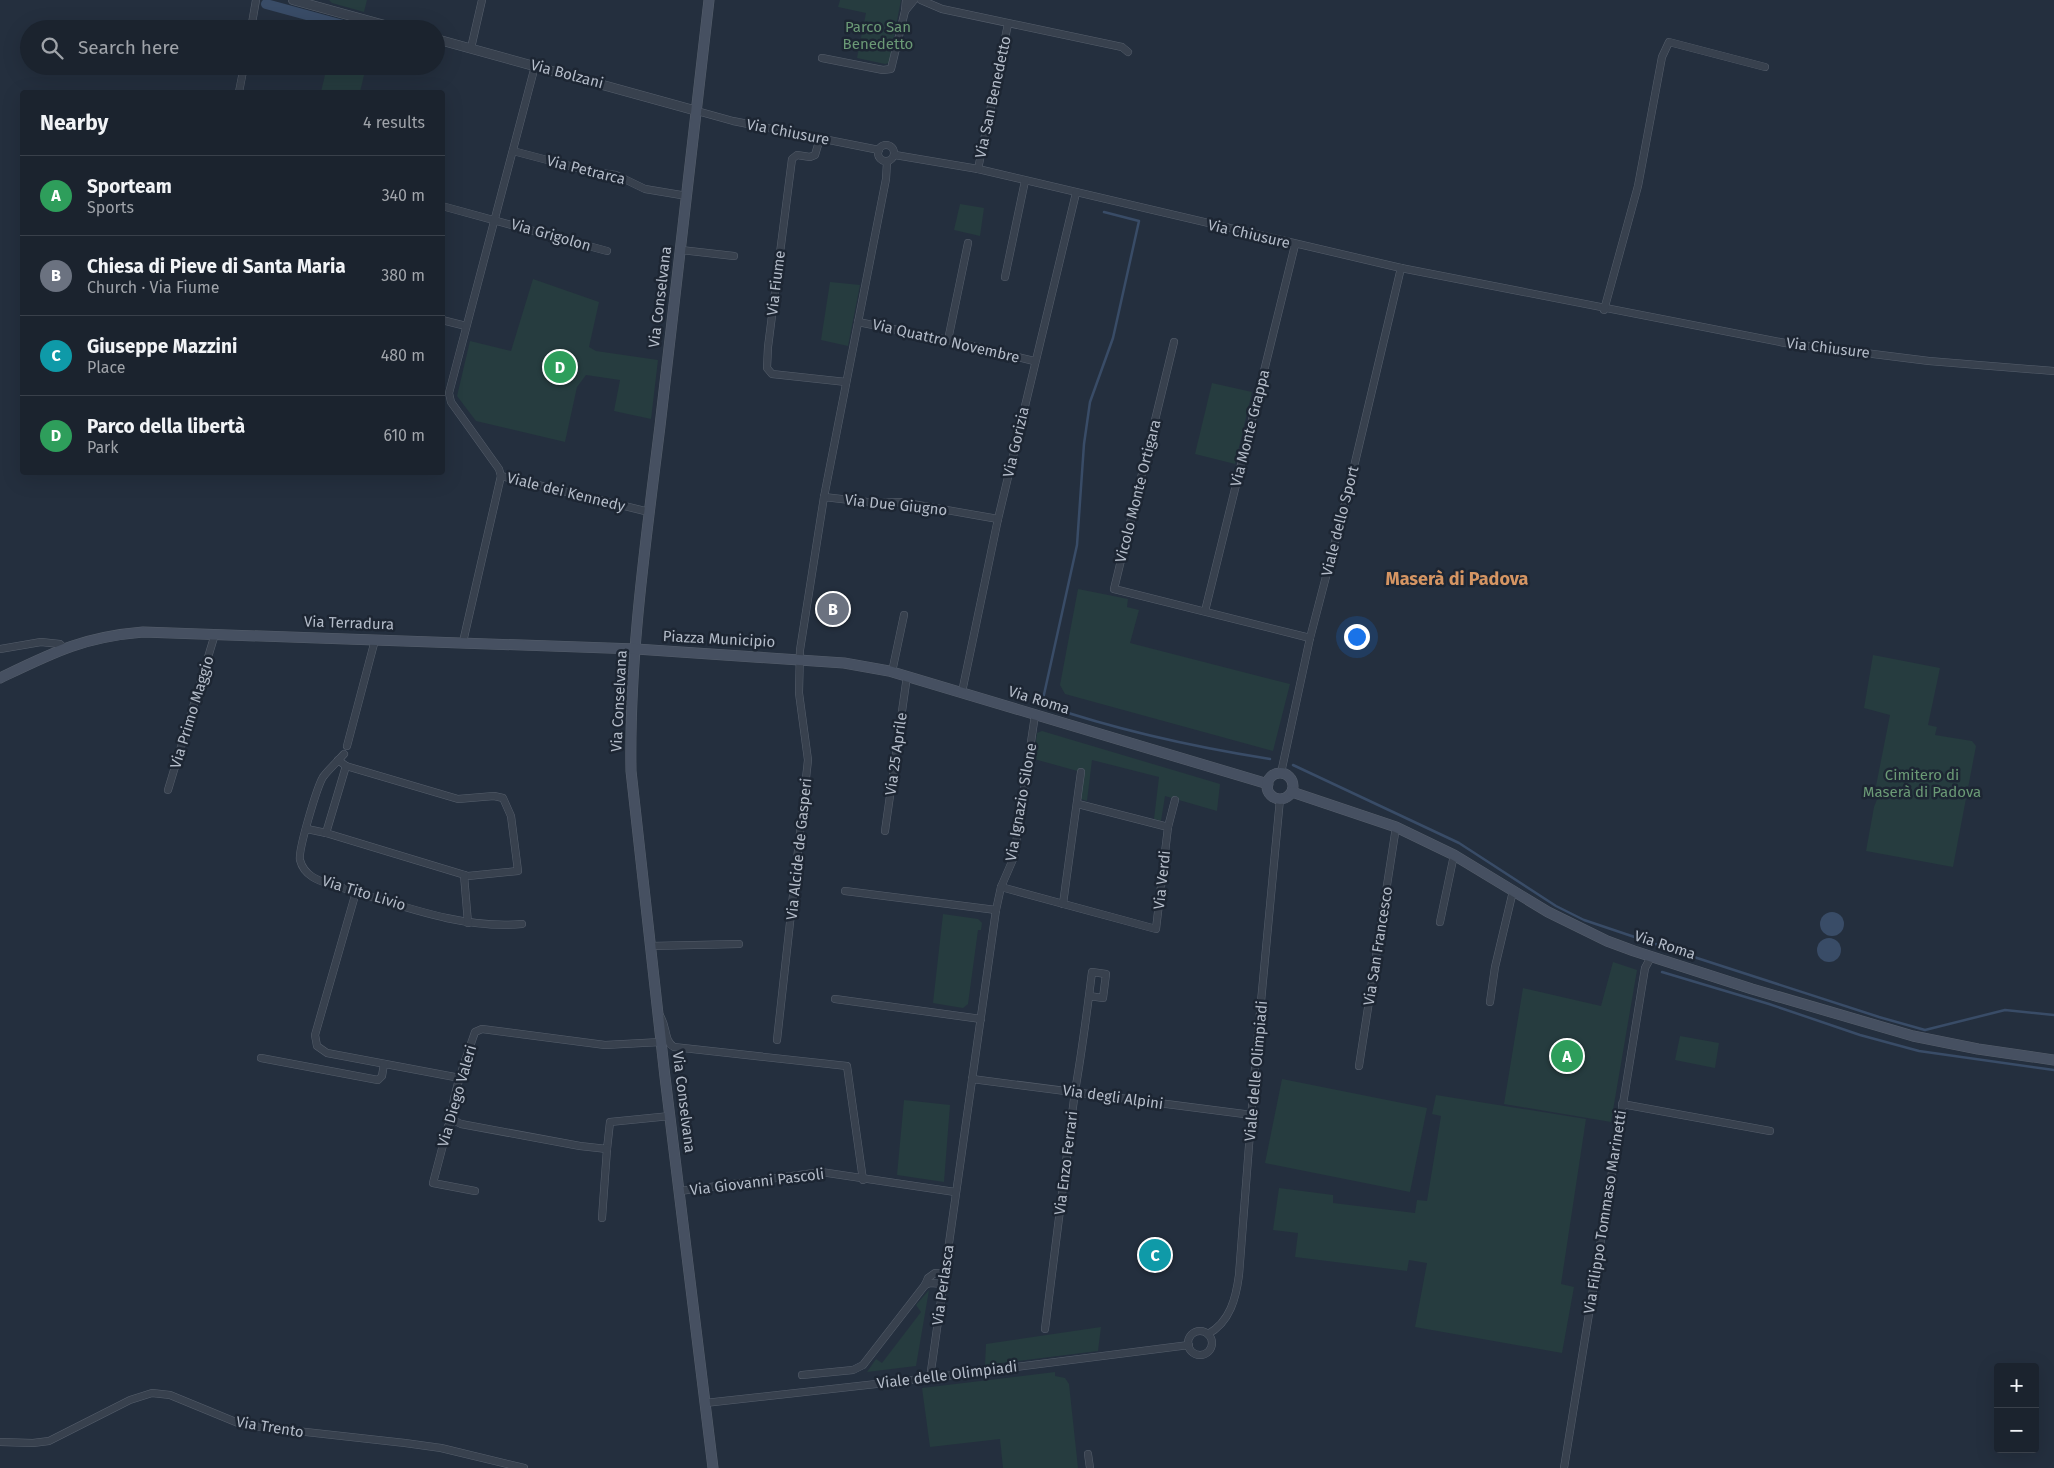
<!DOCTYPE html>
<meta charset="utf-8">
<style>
body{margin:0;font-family:"Fira Sans",sans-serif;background:#282f3a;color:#f1f3f6}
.controls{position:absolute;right:15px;bottom:15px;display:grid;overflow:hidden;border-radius:5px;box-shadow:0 5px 20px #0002}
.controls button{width:45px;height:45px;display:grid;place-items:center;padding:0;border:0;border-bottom:1px solid #39404a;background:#1b232e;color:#f1f3f6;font:25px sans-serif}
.you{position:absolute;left:1356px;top:636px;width:18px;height:18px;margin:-12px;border:4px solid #fff;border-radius:50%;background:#1a73e8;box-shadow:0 0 0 8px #1a73e833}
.badge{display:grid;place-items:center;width:32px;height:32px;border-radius:50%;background:#ea580c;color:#fff;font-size:16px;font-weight:700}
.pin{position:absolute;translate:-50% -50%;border:2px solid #fff;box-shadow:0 1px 5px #0006}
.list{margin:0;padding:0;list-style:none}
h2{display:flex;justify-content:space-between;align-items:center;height:65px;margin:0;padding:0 20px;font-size:21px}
h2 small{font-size:16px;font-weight:400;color:#a0a4aa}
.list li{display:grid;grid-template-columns:32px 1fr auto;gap:15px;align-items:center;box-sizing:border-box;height:80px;padding:0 20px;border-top:1px solid #39404a}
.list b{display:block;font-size:19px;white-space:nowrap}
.list p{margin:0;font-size:16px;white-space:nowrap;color:#a0a4aa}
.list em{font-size:16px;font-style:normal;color:#a0a4aa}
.icon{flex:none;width:28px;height:28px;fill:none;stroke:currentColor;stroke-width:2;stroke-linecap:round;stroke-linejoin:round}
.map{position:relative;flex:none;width:2054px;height:1468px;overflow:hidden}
.search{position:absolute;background:#1b232e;box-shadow:0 5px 20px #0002;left:20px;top:20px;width:425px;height:55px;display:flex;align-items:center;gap:12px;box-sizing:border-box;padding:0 18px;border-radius:28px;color:#a0a4aa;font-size:19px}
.panel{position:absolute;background:#1b232e;box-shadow:0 5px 20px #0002;left:20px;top:90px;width:425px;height:385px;border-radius:5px}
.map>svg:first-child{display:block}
</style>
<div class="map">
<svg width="2054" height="1468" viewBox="0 0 2054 1468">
<rect width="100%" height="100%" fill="#242f3e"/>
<g fill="#263c3f">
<polygon points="329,0 367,0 364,12 332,3"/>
<polygon points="840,0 901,0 889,63 885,64 857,58 866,13 838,7"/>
<polygon points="327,66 344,66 365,71 360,92 321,92"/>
<polygon points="960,204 984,208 980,236 954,230"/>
<polygon points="533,279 599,302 589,347 596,351 658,360 651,419 614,411 620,380 586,375 577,387 565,442 476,421 457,396 470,341 511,351"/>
<polygon points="830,282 860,285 848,346 821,340"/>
<polygon points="1212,383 1252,392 1235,464 1195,454"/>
<polygon points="1078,589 1128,599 1127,607 1139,610 1130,643 1290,684 1273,751 1065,694 1060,685"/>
<polygon points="1873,655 1940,668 1928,725 1937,727 1935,735 1972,741 1976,746 1953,867 1866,851 1874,807 1878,797 1874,796 1890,715 1864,708"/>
<polygon points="1042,731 1220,784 1217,811 1165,796 1161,821 1154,819 1159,777 1092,760 1087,801 1081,799 1081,772 1034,759 1037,733"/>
<polygon points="943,914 978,919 982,923 981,930 978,930 968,1004 963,1008 933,1003"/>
<polygon points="1613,962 1637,970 1611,1122 1504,1104 1523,988 1601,1006"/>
<polygon points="1680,1036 1719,1043 1715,1068 1675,1060"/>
<polygon points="1282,1079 1427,1108 1410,1192 1265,1163"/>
<polygon points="1436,1095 1586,1119 1561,1284 1574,1287 1562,1353 1415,1327 1427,1263 1409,1260 1407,1271 1295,1257 1298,1233 1273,1230 1279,1188 1333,1195 1333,1203 1415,1213 1417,1200 1427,1201 1441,1116 1432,1114"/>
<polygon points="904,1100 950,1105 944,1182 897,1175"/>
<polygon points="929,1290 916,1366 867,1372 876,1359 882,1363 921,1312 916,1305"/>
<polygon points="1101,1327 1098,1351 985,1365 986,1344"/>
<polygon points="1055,1372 1055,1376 1065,1378 1069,1384 1078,1468 1003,1468 1000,1439 930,1447 922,1388"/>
</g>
<g fill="#394c67">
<circle cx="1832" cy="924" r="12"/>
<circle cx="1829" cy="950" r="12"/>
</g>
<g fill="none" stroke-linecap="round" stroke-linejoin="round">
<g stroke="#394c67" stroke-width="2.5">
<path d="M 1104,212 L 1139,221 L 1113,338 L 1090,402 L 1084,444 L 1077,545 L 1043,699 L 1044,705 C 1117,730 1194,747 1270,759"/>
<polyline points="1293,765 1459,843 1556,906 1584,920 1697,958 1879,1017 1925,1030 2005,1010 2054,1015"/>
<polyline points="1662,972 1769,1004 1860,1035 1919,1051 2054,1070"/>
</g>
<polyline stroke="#394c67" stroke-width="10" points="266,4 358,29"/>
<defs>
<g id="minor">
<polyline points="906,0 905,11 914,0"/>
<polyline points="921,0 942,9 1122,47 1128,52"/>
<polyline points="251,29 256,0"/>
<polyline points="471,48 482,0"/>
<polyline points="822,58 883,70 891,69 905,11"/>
<polyline points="239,92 244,66"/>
<polyline points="697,111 733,121 879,150"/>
<polyline points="820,138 815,155 810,157 797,155 792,159 768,347 767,368 772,374 846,382"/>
<circle cx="886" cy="153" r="8"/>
<polyline points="513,151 593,172 616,175 645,189 687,196"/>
<polyline points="895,155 978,169 1401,268 1785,343 1929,361 2054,371"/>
<polyline points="978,169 1008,24"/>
<polyline points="442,206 607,251"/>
<polyline points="681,250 734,256"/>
<polyline points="1005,277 1025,181"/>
<polyline points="1604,310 1638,186 1662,57 1669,42 1765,67"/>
<polyline points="442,320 466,326"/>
<polyline points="858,322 948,340 1034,361"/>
<polyline points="948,340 968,243"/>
<polyline points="1174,342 1114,589 1310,638"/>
<polyline points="501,476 499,469 451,402 449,393 535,66"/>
<polyline points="501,476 649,512"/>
<polyline points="824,497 876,503 901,502 998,519"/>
<polyline points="1205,611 1295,245"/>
<polyline points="463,642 501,476"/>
<polyline points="0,649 41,642 60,644 63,647"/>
<polyline points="892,672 904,615"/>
<polyline points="962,692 998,519 1076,193"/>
<polyline points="347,746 375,640"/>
<path d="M 344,754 C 337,762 329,769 323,777 C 317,787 298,850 300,860 C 304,876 319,881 332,885 C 393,902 459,930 522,924"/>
<polyline points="1281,773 1310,638 1348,492 1401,268"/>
<polyline points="168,790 215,634"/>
<polyline points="1168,827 1175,800"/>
<polyline points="307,829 326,833 346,766 338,760"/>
<polyline points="885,831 907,676"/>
<polyline points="326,833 468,876 518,871 511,816 503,798 494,796 458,799 346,766"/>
<polyline points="464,875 468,923"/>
<polyline points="1001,887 1156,929 1168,827 1078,804"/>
<polyline points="845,891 996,910"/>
<polyline points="356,892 315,1035 317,1046 327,1053 460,1078"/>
<polyline points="1063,904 1081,772"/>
<polyline points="1440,922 1454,855"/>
<polyline points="650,946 739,944"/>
<polyline points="835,999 981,1019"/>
<polyline points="1490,1002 1495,967 1513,891"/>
<path d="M 658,1013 C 668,1024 663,1041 674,1047 L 847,1066 L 863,1180"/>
<polyline points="777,1040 808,760 799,693 800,650 824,497 886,179 887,162"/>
<polyline points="261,1058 378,1080 382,1076 384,1064"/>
<polyline points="1359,1066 1396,827"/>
<polyline points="972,1079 1252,1115"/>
<polyline points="1622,1104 1770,1131"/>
<polyline points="453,1120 461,1124 580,1146 607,1149 610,1122 670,1116"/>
<path d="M 475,1191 L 433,1183 L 448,1126 L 453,1120 C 447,1107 470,1047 475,1032 L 482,1029 L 605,1045 L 661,1042"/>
<polyline points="680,1191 821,1172 955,1192"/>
<polyline points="602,1218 607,1149"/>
<polyline points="925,1285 930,1283 944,1284"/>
<path d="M 1045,1329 L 1075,1091 C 1082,1052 1087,1012 1092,972 L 1106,974 L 1103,998 L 1089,996"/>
<circle cx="1200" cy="1343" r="12"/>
<path d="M 1208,1334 C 1230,1322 1236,1298 1239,1275 L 1256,1055 L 1280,799"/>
<polyline points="802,1375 853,1370 863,1365 925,1285 928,1278 935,1273 945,1274"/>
<polyline points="930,1378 996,910 1001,887 1014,857 1035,715"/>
<polyline points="705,1403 930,1378 1189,1345"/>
<polyline points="0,1442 33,1443 49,1441 130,1400 152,1393 170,1395 243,1425 405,1443 441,1448 524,1468"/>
<polyline points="1088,1454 1090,1468"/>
<polyline points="1564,1468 1645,968 1651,957"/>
</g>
<g id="tertiary">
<polyline points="293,0 399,29"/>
<polyline points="436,39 697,111"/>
</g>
<g id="secondary">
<path d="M 709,0 C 694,142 677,284 660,426 C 646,540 629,656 631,771 L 665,1077 L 713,1468"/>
<path d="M 0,678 C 54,652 83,637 143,632 L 636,649 L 844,663 L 889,671 L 1268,784"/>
<circle cx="1280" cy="786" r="13"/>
<polyline points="1292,792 1396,827 1454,855 1548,912 1607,941 1634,951 1752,989 1913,1036 1978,1049 2054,1060"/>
</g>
</defs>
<use href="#minor" stroke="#565f6c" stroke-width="8"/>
<use href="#tertiary" stroke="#565f6c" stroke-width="10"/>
<use href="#secondary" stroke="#565f6c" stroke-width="11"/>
<use href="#minor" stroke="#38414e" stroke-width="7"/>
<use href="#tertiary" stroke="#38414e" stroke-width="9"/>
<use href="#secondary" stroke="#465061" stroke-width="10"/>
</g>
<g text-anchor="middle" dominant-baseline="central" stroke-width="5" stroke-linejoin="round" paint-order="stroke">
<g font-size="15" fill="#6b9a76" stroke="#1d2633">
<text x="878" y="27">Parco San<tspan x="878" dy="17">Benedetto</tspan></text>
<text x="1922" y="775">Cimitero di<tspan x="1922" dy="17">Maserà di Padova</tspan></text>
</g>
<g font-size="15" fill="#b4bcc9" stroke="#1d2633">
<text transform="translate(567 74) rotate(15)">Via Bolzani</text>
<text transform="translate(993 97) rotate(-78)">Via San Benedetto</text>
<text transform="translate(788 132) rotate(11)">Via Chiusure</text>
<text transform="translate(586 170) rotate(14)">Via Petrarca</text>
<text transform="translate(1249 234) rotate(13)">Via Chiusure</text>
<text transform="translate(551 235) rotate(16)">Via Grigolon</text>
<text transform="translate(776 283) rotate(-83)">Via Fiume</text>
<text transform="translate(660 297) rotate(-83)">Via Conselvana</text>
<text transform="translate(946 341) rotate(13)">Via Quattro Novembre</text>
<text transform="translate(1828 348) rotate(7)">Via Chiusure</text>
<text transform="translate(1250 428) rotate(-76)">Via Monte Grappa</text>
<text transform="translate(1016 442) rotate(-77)">Via Gorizia</text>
<text transform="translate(1138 491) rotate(-76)">Vicolo Monte Ortigara</text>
<text transform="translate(566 492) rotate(14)">Viale dei Kennedy</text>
<text transform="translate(896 505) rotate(6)">Via Due Giugno</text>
<text transform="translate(1340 521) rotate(-76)">Viale dello Sport</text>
<text transform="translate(349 623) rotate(2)">Via Terradura</text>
<text transform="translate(719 639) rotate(3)">Piazza Municipio</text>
<text transform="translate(1039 700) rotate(17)">Via Roma</text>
<text transform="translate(619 701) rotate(-87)">Via Conselvana</text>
<text transform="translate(192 712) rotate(-73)">Via Primo Maggio</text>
<text transform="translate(896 754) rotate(-82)">Via 25 Aprile</text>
<text transform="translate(1021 802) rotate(-80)">Via Ignazio Silone</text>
<text transform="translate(799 849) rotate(-84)">Via Alcide de Gasperi</text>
<text transform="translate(1162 880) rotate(-84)">Via Verdi</text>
<text transform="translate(364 893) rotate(17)">Via Tito Livio</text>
<text transform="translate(1665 945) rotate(18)">Via Roma</text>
<text transform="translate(1378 946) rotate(-81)">Via San Francesco</text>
<text transform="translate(1256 1071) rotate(-85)">Viale delle Olimpiadi</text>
<text transform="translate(457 1096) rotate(-74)">Via Diego Valeri</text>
<text transform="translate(1113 1097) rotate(8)">Via degli Alpini</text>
<text transform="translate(684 1102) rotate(83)">Via Conselvana</text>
<text transform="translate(1066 1163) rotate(-83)">Via Enzo Ferrari</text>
<text transform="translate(757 1182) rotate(-7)">Via Giovanni Pascoli</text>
<text transform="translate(1605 1212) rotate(-81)">Via Filippo Tommaso Marinetti</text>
<text transform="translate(943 1285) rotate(-82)">Via Perlasca</text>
<text transform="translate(947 1375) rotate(-7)">Viale delle Olimpiadi</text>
<text transform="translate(270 1427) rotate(9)">Via Trento</text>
</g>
<g font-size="18" font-weight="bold" fill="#d59563" stroke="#1d2633">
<text x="1457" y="579">Maserà di Padova</text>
</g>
</g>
</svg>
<div class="controls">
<button>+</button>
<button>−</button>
</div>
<div class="you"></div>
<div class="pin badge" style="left:1567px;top:1056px;background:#2e9e5b">A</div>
<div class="pin badge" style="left:833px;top:609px;background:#6b7280">B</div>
<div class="pin badge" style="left:1155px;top:1255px;background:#0f9aa8">C</div>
<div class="pin badge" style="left:560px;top:367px;background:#2e9e5b">D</div>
<div class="search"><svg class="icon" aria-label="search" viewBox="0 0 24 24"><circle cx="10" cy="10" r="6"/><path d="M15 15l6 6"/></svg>Search here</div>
<section class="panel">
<h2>Nearby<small>4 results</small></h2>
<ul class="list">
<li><span class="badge" style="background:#2e9e5b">A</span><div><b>Sporteam</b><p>Sports</p></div><em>340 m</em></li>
<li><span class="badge" style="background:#6b7280">B</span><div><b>Chiesa di Pieve di Santa Maria</b><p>Church · Via Fiume</p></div><em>380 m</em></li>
<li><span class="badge" style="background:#0f9aa8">C</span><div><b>Giuseppe Mazzini</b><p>Place</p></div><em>480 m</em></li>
<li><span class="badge" style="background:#2e9e5b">D</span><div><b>Parco della libertà</b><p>Park</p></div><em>610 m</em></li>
</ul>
</section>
</div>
